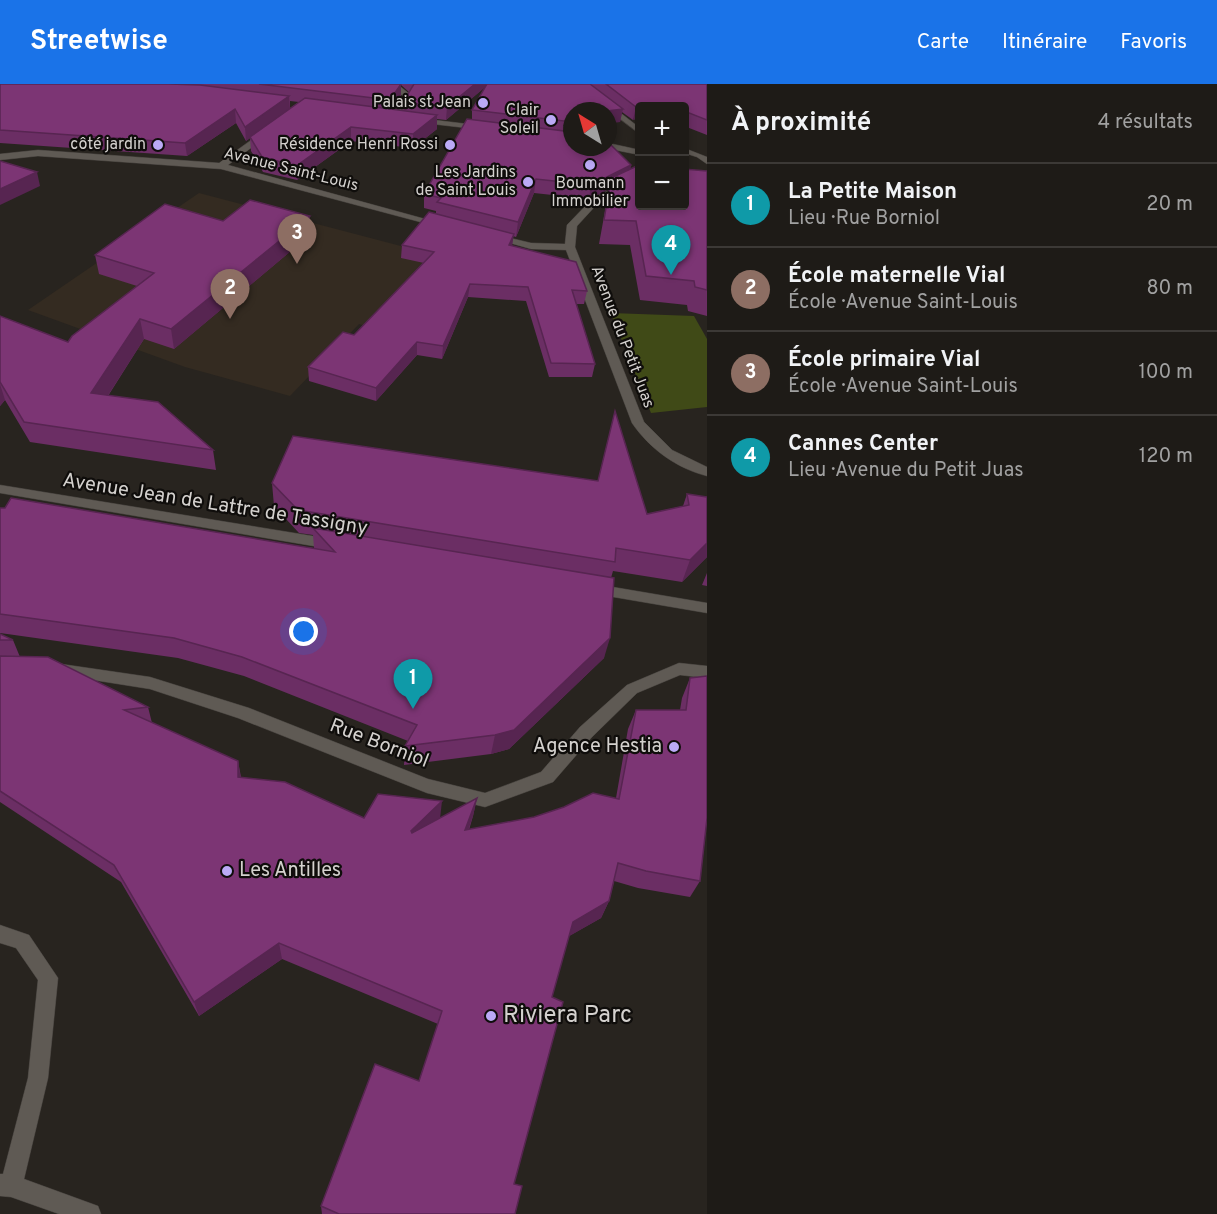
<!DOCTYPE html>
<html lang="fr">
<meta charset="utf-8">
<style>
body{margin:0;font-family:Overpass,sans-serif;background:#2b2824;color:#f1f3f6}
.controls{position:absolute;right:18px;top:18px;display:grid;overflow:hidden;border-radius:6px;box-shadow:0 3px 9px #0003}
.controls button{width:54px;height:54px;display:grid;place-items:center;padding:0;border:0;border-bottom:2px solid #3c3936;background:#1e1b17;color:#f1f3f6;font:30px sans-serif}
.compass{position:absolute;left:563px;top:18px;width:54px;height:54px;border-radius:50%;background:#1e1b17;box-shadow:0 3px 9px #0003;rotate:323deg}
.you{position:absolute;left:304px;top:548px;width:21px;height:21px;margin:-15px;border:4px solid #fff;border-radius:50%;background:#1a73e8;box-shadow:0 0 0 9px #1a73e833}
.badge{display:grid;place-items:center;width:39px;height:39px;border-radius:50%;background:#1a73e8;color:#fff;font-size:20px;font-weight:700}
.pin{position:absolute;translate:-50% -50px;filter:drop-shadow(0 2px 3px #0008)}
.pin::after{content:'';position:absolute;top:32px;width:21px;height:18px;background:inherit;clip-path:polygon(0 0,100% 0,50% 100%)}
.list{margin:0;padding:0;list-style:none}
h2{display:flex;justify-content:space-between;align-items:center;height:78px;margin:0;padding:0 24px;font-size:26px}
h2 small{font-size:20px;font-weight:400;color:#a1a1a1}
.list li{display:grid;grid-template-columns:39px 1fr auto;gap:18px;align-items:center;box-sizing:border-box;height:84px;padding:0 24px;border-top:2px solid #3c3936}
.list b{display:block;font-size:22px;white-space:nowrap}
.list p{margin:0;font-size:20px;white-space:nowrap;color:#a1a1a1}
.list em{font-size:20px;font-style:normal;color:#a1a1a1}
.map{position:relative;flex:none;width:707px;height:1130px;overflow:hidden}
header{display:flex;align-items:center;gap:36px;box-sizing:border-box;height:84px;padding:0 30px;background:#1a73e8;color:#fff}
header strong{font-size:28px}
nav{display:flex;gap:33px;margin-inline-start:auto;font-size:21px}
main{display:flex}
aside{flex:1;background:#1e1b17}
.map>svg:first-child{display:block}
</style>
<header>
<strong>Streetwise</strong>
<nav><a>Carte</a><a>Itinéraire</a><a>Favoris</a></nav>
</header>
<main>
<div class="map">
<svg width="707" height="1130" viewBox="0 0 707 1130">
<rect width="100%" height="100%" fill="#28241f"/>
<polygon fill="#342b21" points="199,109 439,172 369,243 359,240 290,312 185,283 28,226"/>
<polygon fill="#404a17" points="611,229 694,232 707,255 707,323 651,329"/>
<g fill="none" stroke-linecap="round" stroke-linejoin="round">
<defs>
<g id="minor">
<polygon points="388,0 397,0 412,12 398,34 395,34 391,32 404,13"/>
<polygon points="574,0 583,0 640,44 640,50"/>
<polygon points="418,34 484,42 488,44 484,46 415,38 415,34"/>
<polygon points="264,47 271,49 228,81 447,141 439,143 221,85 38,72 0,76 0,70 38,66 219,79"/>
<polygon points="608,59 640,66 640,71 605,64 608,63"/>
<polygon points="684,64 707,73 707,80 697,73 684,69"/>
<path d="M 640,92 L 640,99 L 599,118 L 577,142 L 575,163 L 644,338 L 672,366 L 707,383 L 707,392 C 676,384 650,365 632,339 L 566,166 L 531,165 L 489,153 L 494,150 L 531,159 L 565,160 L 567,141 L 593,114 Z"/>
<polygon points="0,401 331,455 338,460 331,465 0,409"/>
<polygon points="595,500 707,519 707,529 590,509 588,505 590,501"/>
<polygon points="54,579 150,593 249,624 428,695 485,709 541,688 580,643 627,601 679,579 707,582 707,594 680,591 637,609 592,653 553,698 485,723 427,709 238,634 150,605 49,589 46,585 49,581"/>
<polygon points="0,841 29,851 58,894 48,994 24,1095 98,1122 101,1130 59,1130 11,1113 0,1112 0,1090 3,1090 28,994 38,896 16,864 0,859"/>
</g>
</defs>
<use href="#minor" stroke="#44403c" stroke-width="1"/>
<use href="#minor" fill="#5f5a54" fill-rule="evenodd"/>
</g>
<g fill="#6b2e64" fill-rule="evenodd">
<path d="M 0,0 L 707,0 L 707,51 L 684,42 L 684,22 L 639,22 L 633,36 L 622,28 L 620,38 L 572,27 L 572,63 L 631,81 L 630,86 L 639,122 L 707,87 L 707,232 L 688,227 L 687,221 L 640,216 L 630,161 L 599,160 L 609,105 L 589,115 L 534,109 L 516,153 L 513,152 L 512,162 L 587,207 L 584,220 L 576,220 L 595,280 L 592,293 L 549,293 L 526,217 L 468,213 L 442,275 L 417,271 L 376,317 L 309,297 L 308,283 L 354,251 L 424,179 L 401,174 L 402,161 L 436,130 L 436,127 L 424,124 L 424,110 L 472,36 L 472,26 L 485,3 L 446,36 L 437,35 L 437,45 L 413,64 L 351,57 L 297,96 L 263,88 L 251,67 L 250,54 L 246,57 L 236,39 L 187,72 L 0,59 ZM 401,1 L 409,8 L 403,18 L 403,26 L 393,25 L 401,13 ZM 290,17 L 299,18 L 290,24 Z"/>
<polygon points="310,132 310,151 174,265 144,255 108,312 213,366 216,386 30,358 5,316 0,322 0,232 68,258 137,202 99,190 95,171 223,137"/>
<polygon points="272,399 647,430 683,422 687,410 707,413 707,473 682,498 613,487 611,494 604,574 509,665 491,670 404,681 405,662 408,657 244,592 178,574 0,549 0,424 314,464 313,451 299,449 274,422"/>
<polygon points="707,489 707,502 702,501"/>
<polygon points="0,550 13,556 20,573 148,623 152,639 238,677 241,693 364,734 440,734 477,714 473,732 469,746 534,733 616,714 628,645 636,626 680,626 682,614 690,594 700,797 690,813 638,804 614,797 609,817 601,834 569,852 552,913 514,1100 515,1130 322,1130 321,1122 419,997 438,940 282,875 199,932 121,798 0,718"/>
</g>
<g fill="#572551">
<polygon points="401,0 401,13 390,30 390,16"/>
<polygon points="475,0 489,0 446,36 447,23"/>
<polygon points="289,12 290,26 246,57 245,43"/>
<polygon points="662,19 662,22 639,22 639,35 633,36 636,23"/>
<polygon points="235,25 236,39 187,72 185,59"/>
<polygon points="623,25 620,38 608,40 608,27"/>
<polygon points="437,31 437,45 413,64 413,50"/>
<polygon points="351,43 351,57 297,96 296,82"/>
<polygon points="631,81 628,95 589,115 591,101"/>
<polygon points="37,88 40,102 0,121 0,105"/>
<polygon points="536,95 534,109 516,153 518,138"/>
<polygon points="310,132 310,151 174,265 171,245"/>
<polygon points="514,150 512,162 509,161"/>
<polygon points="470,200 468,213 442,275 443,262"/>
<polygon points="140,235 144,255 96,330 91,309"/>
<polygon points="417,258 417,271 376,317 376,304"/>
<polygon points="0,300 5,316 0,322"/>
<polygon points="707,459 707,473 682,498 690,476"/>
<polygon points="610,554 604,574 509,665 491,670 495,651"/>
<polygon points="238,677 241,696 238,693"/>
<polygon points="477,714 473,732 462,764 465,746"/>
<polygon points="442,717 440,735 409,765 411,747"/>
<polygon points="609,817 601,834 566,854 573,838"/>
<polygon points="279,859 282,875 199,932 194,918"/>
</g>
<g fill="#7c3574" stroke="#572551" stroke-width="1.5">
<polygon points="0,0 169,0 200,1 289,12 245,43 235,25 185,59 0,46"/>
<polygon points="259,0 401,0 390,16"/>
<polygon points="414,0 475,0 447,23 403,18"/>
<polygon points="487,0 590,0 623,25 607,27 572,27 572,38 472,26"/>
<polygon points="606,0 707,0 707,36 684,27 684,22 672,22 662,19 636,23"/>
<polygon points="305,14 437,31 413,50 351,43 296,82 262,73 250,53"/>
<polygon points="467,35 572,48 572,63 608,63 608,58 631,81 591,101 536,95 518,138 437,118 441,114 424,110"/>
<polygon points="0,77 37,88 0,105"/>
<polygon points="639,81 639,122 684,122 684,85 707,87 707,206 695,203 694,197 646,192 636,137 604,136 611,94"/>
<polygon points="250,116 310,132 171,245 140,235 91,309 158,318 213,366 24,338 0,298 0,232 68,258 72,252 154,189 95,171 165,120 223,137"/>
<polygon points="429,128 514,150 509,161 576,178 587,207 572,206 595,280 551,279 528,203 470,200 443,262 417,258 376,304 308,283 343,248 354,251 434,168 402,161"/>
<polygon points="615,327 647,430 689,421 687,410 707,413 707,459 690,476 616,464 615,478 298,426 272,399 293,352 598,397"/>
<polygon points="11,414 335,468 313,444 614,494 610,554 514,646 495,651 405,662 417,641 242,573 174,554 0,530 0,424 5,424"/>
<polygon points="0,550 13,556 0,556"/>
<polygon points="0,572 48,573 148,623 124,626 238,677 238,693 285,698 364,734 378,710 442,717 411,747 412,749 477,714 465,746 534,733 564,723 593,709 619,715 636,626 686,626 690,594 707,592 707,734 700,797 646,787 618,779 609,817 573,838 552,913 563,918 514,1100 522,1102 515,1130 339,1130 321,1122 375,980 419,997 442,927 279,859 194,918 114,781 0,707"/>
</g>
<g fill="#bbaaf6" stroke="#0f0d0b" stroke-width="2">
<circle cx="483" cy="19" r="6"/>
<circle cx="551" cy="36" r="6"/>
<circle cx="158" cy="61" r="6"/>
<circle cx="450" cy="61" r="6"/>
<circle cx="590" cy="81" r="6"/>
<circle cx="528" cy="98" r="6"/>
<circle cx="674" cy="663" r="6"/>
<circle cx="227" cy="787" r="6"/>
<circle cx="491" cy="932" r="6"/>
</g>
<g text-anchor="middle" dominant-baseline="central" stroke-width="4.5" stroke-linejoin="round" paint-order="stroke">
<g font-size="16" fill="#d4d1ce" stroke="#0f0d0b" text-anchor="end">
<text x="471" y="19">Palais st Jean</text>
<text x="539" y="27">Clair<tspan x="539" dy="18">Soleil</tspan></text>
<text x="146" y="61">côté jardin</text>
<text x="438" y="61">Résidence Henri Rossi</text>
<text x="516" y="89">Les Jardins<tspan x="516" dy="18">de Saint Louis</tspan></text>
<text x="590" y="100" text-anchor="middle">Boumann<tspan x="590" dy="18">Immobilier</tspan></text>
</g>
<g font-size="16" fill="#d4d1ce" stroke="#0f0d0b">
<text transform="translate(291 86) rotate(14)">Avenue Saint-Louis</text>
<text transform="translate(622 253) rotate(69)">Avenue du Petit Juas</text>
</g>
<g font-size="20" fill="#d4d1ce" stroke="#0f0d0b">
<text transform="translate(215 421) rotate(9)">Avenue Jean de Lattre de Tassigny</text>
<text transform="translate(379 660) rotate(21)">Rue Borniol</text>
</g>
<g font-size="20" fill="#d4d1ce" stroke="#0f0d0b" text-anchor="end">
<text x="662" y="663">Agence Hestia</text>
<text x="239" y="787" text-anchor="start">Les Antilles</text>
</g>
<g font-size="24" fill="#d4d1ce" stroke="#0f0d0b" text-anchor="start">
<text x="503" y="932">Riviera Parc</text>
</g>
</g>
</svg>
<div class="controls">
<button>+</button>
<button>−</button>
</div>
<svg class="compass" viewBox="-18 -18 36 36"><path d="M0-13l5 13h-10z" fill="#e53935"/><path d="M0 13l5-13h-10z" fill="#a1a1a1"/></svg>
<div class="you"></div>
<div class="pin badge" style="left:413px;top:625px;background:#0f9aa8">1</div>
<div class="pin badge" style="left:230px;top:235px;background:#8d6e63">2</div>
<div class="pin badge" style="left:297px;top:180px;background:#8d6e63">3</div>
<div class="pin badge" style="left:671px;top:191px;background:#0f9aa8">4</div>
</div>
<aside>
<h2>À proximité<small>4 résultats</small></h2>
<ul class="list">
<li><span class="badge" style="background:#0f9aa8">1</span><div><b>La Petite Maison</b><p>Lieu · Rue Borniol</p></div><em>20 m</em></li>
<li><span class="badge" style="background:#8d6e63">2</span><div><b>École maternelle Vial</b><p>École · Avenue Saint-Louis</p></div><em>80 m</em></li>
<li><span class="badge" style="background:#8d6e63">3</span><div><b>École primaire Vial</b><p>École · Avenue Saint-Louis</p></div><em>100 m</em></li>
<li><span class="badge" style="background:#0f9aa8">4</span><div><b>Cannes Center</b><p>Lieu · Avenue du Petit Juas</p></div><em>120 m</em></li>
</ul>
</aside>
</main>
